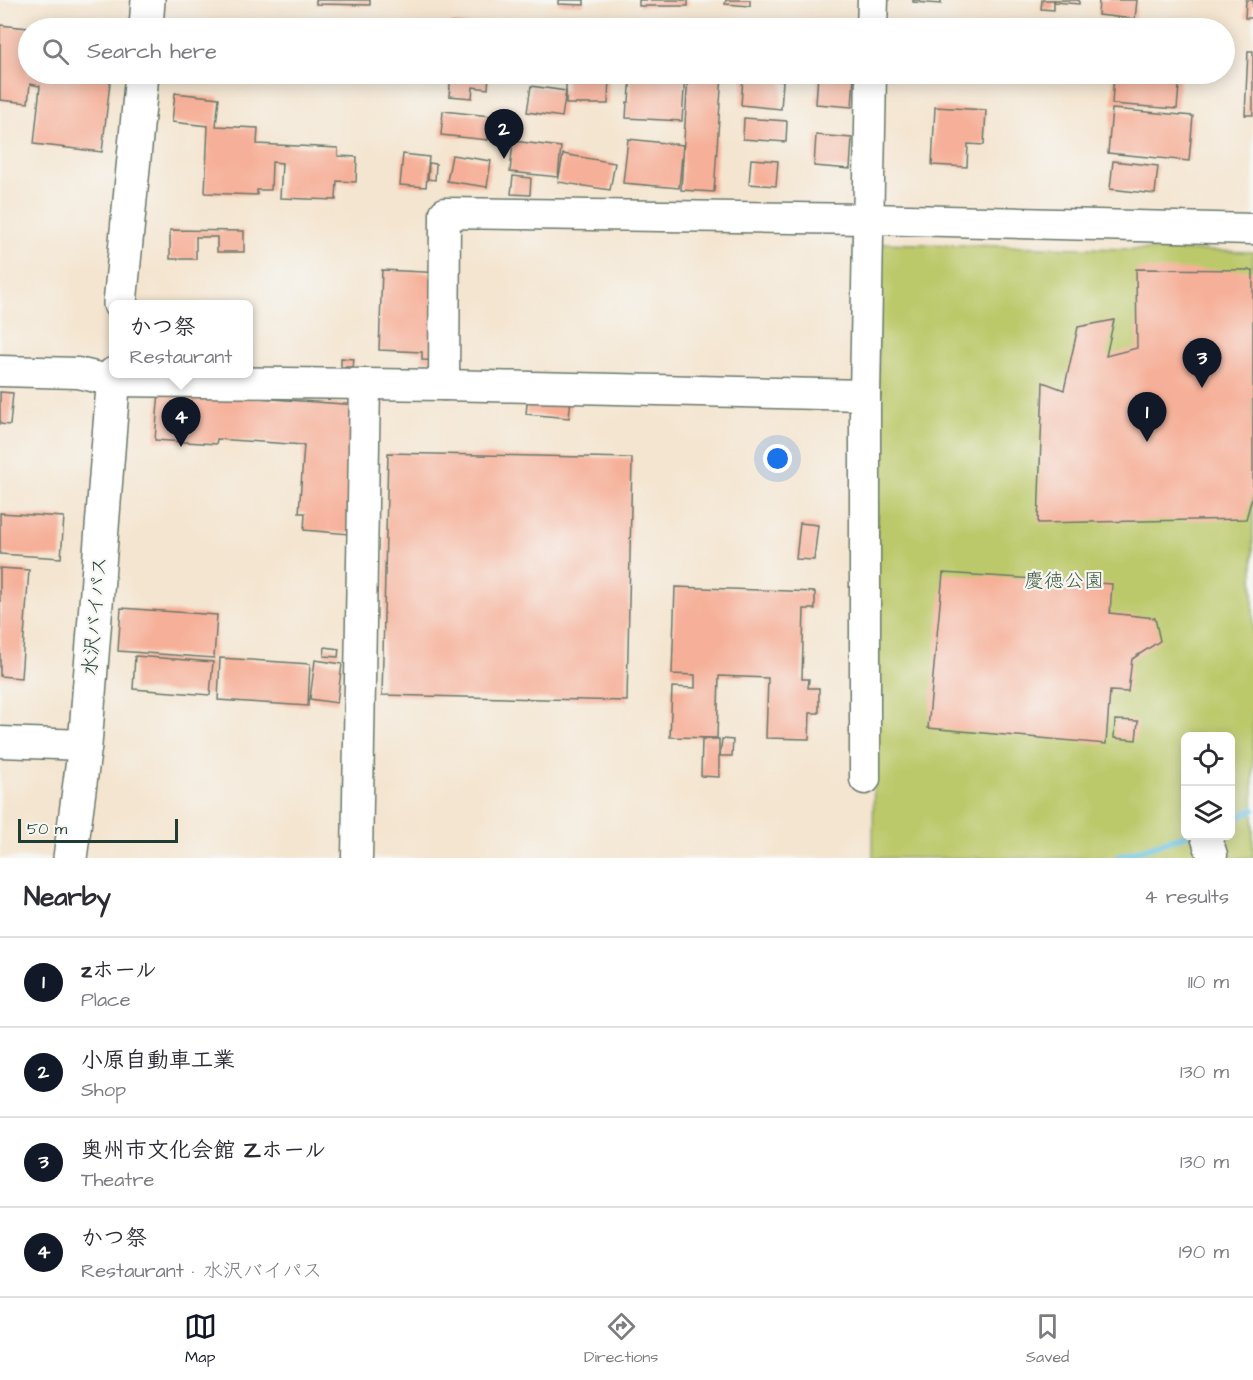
<!DOCTYPE html>
<meta charset="utf-8">
<style>
body{margin:0;font-family:"Architects Daughter","Klee One",sans-serif;background:#f2f2f3;color:#2b2b33}
.controls{position:absolute;right:18px;bottom:18px;display:grid;overflow:hidden;border-radius:9px;box-shadow:0 3px 15px #0003}
.controls button{width:54px;height:54px;display:grid;place-items:center;padding:0;border:0;border-bottom:2px solid #e1e1e2;background:#fff;color:#2b2b33;font:30px sans-serif}
.scale{position:absolute;left:18px;bottom:15px;width:160px;box-sizing:border-box;padding-left:6px;border:3px solid #1f3d34;border-top:0;font-size:16px;line-height:21px;white-space:nowrap;color:#1f3d34;-webkit-text-stroke:4px #f6f6f2;paint-order:stroke}
.you{position:absolute;left:778px;top:459px;width:21px;height:21px;margin:-15px;border:4px solid #fff;border-radius:50%;background:#1a73e8;box-shadow:0 0 0 9px #1a73e833}
.badge{display:grid;place-items:center;width:39px;height:39px;border-radius:50%;background:#111827;color:#fff;font-size:20px;font-weight:700}
.pin{position:absolute;translate:-50% -50px;filter:drop-shadow(0 2px 3px #0008)}
.pin::after{content:'';position:absolute;top:32px;width:21px;height:18px;background:inherit;clip-path:polygon(0 0,100% 0,50% 100%)}
.popup{position:absolute;left:109px;top:300px;width:144px;height:78px;box-sizing:border-box;display:grid;place-content:center;border-radius:9px;background:#fff;filter:drop-shadow(0 2px 4px #0005);font-size:20px;white-space:nowrap;color:#7c7c81}
.popup b{font-size:22px;color:#2b2b33}
.popup::after{content:'';position:absolute;left:50%;top:100%;margin-left:-12px;border:12px solid transparent;border-top-color:#fff}
.list{margin:0;padding:0;list-style:none}
h2{display:flex;justify-content:space-between;align-items:center;height:78px;margin:0;padding:0 24px;font-size:26px}
h2 small{font-size:20px;font-weight:400;color:#7c7c81}
.list li{display:grid;grid-template-columns:39px 1fr auto;gap:18px;align-items:center;box-sizing:border-box;height:90px;padding:0 24px;border-top:2px solid #e1e1e2}
.list b{display:block;font-size:22px;white-space:nowrap}
.list p{margin:0;font-size:20px;white-space:nowrap;color:#7c7c81}
.list em{font-size:20px;font-style:normal;color:#7c7c81}
.icon{flex:none;width:33px;height:33px;fill:none;stroke:currentColor;stroke-width:2;stroke-linecap:round;stroke-linejoin:round}
.map{position:relative;flex:none;width:1253px;height:858px;overflow:hidden}
.search{position:absolute;background:#fff;box-shadow:0 3px 15px #0003;left:18px;right:18px;top:18px;height:66px;display:flex;align-items:center;gap:15px;box-sizing:border-box;padding:0 21px;border-radius:33px;color:#7c7c81;font-size:22px}
.sheet{height:438px;background:#fff}
nav{display:flex;justify-content:space-around;align-items:center;box-sizing:border-box;height:84px;border-top:2px solid #e1e1e2;background:#fff;font-size:16px;color:#7c7c81}
nav a{display:grid;justify-items:center;gap:3px}
nav .on{color:#111827}
.map>svg:first-child{display:block}
</style>
<div class="map">
<svg width="1253" height="858" viewBox="0 0 1253 858">
<rect width="100%" height="100%" fill="#f6f6f2"/>
<filter id="ink" filterUnits="userSpaceOnUse"><feTurbulence type="fractalNoise" baseFrequency=".0167" numOctaves="2"/><feDisplacementMap in="SourceGraphic" scale="12" xChannelSelector="R" yChannelSelector="G"/><feConvolveMatrix kernelMatrix="1 2 1 2 8 2 1 2 1" color-interpolation-filters="sRGB"/></filter>
<filter id="wash" filterUnits="userSpaceOnUse"><feTurbulence type="fractalNoise" baseFrequency=".008" numOctaves="4" result="noise"/><feDisplacementMap in="SourceGraphic" scale="24" xChannelSelector="R" yChannelSelector="G"/><feGaussianBlur stdDeviation="1.35" result="paint"/><feColorMatrix in="noise" values="0 0 0 0 0 0 0 0 0 0 0 0 0 0 0 0 0 1.4 0 .05"/><feComposite in="paint" operator="in"/></filter>
<g filter="url(#wash)">
<rect width="100%" height="100%" fill="#f4e5d0"/>
<path fill="#bcc96b" stroke="#6e8350" stroke-width="1.5" fill-rule="evenodd" d="M 879,243 L 1253,252 L 1253,858 L 873,858 ZM 1186,736 L 1230,736 L 1230,836 L 1186,836 Z"/>
<g fill="none" stroke-linecap="round" stroke-linejoin="round">
<g stroke="#65c2e3" stroke-width="7">
<polyline points="1230,820 1253,810"/>
<polyline points="1117,858 1186,835"/>
</g>
</g>
<g id="blocks">
<g fill="#f6b099">
<polygon points="316,0 370,0 370,5 316,4"/>
<polygon points="558,0 584,0 584,5 558,4"/>
<rect x="639" y="0" width="49" height="6"/>
<polygon points="726,0 750,0 750,6 725,4"/>
<polygon points="913,0 941,0 941,4 913,2"/>
<polygon points="1042,0 1054,0 1054,10 1041,9"/>
<polygon points="1054,0 1079,0 1079,4 1054,2"/>
<polygon points="1099,0 1137,0 1135,19 1098,15"/>
<polygon points="1246,0 1253,0 1253,18 1245,18"/>
<polygon points="451,23 495,27 495,28 450,28"/>
<polygon points="0,25 28,28 28,74 111,74 102,152 34,144 40,86 30,84 28,103 0,100"/>
<polygon points="1248,51 1253,51 1253,115 1245,115"/>
<polygon points="451,74 489,74 488,89 473,87 472,98 449,96"/>
<polygon points="566,74 609,74 608,104 566,104"/>
<polygon points="631,74 685,74 682,121 626,118 627,102 629,102"/>
<polygon points="688,74 722,74 714,192 681,190"/>
<polygon points="818,74 854,76 852,107 816,104"/>
<polygon points="1114,74 1180,74 1177,109 1112,104"/>
<polygon points="743,78 783,81 781,109 741,105"/>
<polygon points="531,86 566,91 562,117 527,112"/>
<polygon points="175,93 219,98 216,126 258,128 257,144 338,148 338,156 357,157 356,182 337,181 336,200 280,198 282,163 272,162 271,190 257,190 257,195 205,193 208,126 172,122"/>
<polygon points="935,107 986,110 984,145 968,144 967,167 932,165"/>
<polygon points="1112,109 1193,116 1189,161 1108,153"/>
<polygon points="443,111 490,116 488,140 441,135"/>
<polygon points="744,118 787,121 786,142 743,139"/>
<polygon points="816,135 852,138 850,169 814,166"/>
<polygon points="628,139 683,145 679,188 623,183"/>
<polygon points="513,141 561,147 558,177 510,172"/>
<polygon points="403,154 429,157 426,187 400,185"/>
<polygon points="563,154 615,163 610,190 558,182"/>
<polygon points="452,155 491,161 487,187 447,181"/>
<polygon points="751,159 778,161 776,186 749,184"/>
<polygon points="1113,161 1158,166 1155,194 1110,189"/>
<polygon points="429,163 436,164 435,180 428,179"/>
<polygon points="513,176 531,178 530,195 511,194"/>
<polygon points="170,230 244,231 244,252 217,252 217,237 196,237 196,259 170,259"/>
<polygon points="1136,269 1253,270 1253,494 1246,519 1038,523 1043,382 1064,390 1078,327 1114,320 1106,356 1137,348"/>
<polygon points="382,270 444,273 441,361 422,360 422,352 379,350"/>
<polygon points="341,358 354,359 353,367 341,367"/>
<polygon points="159,391 358,405 349,534 304,530 305,513 299,513 304,445 217,439 216,444 155,440"/>
<polygon points="0,392 13,393 10,425 0,424"/>
<polygon points="528,394 571,398 569,418 526,414"/>
<polygon points="388,453 632,458 627,701 382,695"/>
<polygon points="0,513 64,517 61,558 0,554"/>
<polygon points="800,523 818,525 814,560 796,559"/>
<polygon points="0,568 29,570 21,678 0,676"/>
<polygon points="943,573 1112,584 1110,613 1155,618 1160,641 1132,659 1128,692 1110,691 1106,744 928,728"/>
<polygon points="675,587 815,592 815,609 804,609 802,679 809,679 808,688 819,688 819,713 810,713 809,739 766,738 768,678 719,676 717,738 670,737 672,687 695,688 695,675 672,674"/>
<polygon points="121,608 217,615 214,658 118,651"/>
<polygon points="325,647 339,649 338,657 324,656"/>
<polygon points="135,656 213,662 210,695 133,689"/>
<polygon points="220,658 310,664 308,706 218,700"/>
<polygon points="315,660 342,664 337,703 310,699"/>
<polygon points="1115,720 1138,721 1136,740 1114,738"/>
<polygon points="702,739 719,739 719,777 701,776"/>
<polygon points="722,739 733,740 732,756 720,756"/>
</g>
</g>
</g>
<g filter="url(#ink)">
<use href="#blocks" fill-opacity="0" stroke="#6a786b" stroke-width="1.5"/>
<g fill="none" stroke-linecap="round" stroke-linejoin="round">
<defs>
<g id="minor">
<polyline points="872,28 873,0"/>
<polyline points="0,371 78,373 113,381 444,385 865,395"/>
<polyline points="444,385 445,213 869,219 1253,229"/>
<polyline points="0,742 85,745"/>
<polyline points="865,779 865,395 871,74"/>
<polyline points="1206,836 1212,855"/>
<polyline points="357,858 365,385"/>
</g>
<g id="highway">
<polyline points="146,28 148,0"/>
<polyline points="120,304 142,74"/>
<polyline points="70,858 85,745 114,374"/>
</g>
</defs>
<use href="#minor" stroke="#6a786b" stroke-width="33"/>
<use href="#highway" stroke="#6a786b" stroke-width="36"/>
<use href="#minor" stroke="#fff" stroke-width="30"/>
<use href="#highway" stroke="#fff" stroke-width="33"/>
</g>
</g>
<g text-anchor="middle" dominant-baseline="central" stroke-width="4.5" stroke-linejoin="round" paint-order="stroke">
<g font-size="20" fill="#3e593f" stroke="#f6f6f2">
<text x="1064" y="581">慶徳公園</text>
</g>
<g font-size="20" fill="#1f3d34" stroke="#f6f6f2">
<text transform="translate(95 616) rotate(-85)">水沢バイパス</text>
</g>
</g>
</svg>
<div class="controls">
<button><svg class="icon" aria-label="locate" viewBox="0 0 24 24"><circle cx="12" cy="12" r="6"/><path d="M12 2v4M12 18v4M2 12h4M18 12h4"/></svg></button>
<button><svg class="icon" aria-label="layers" viewBox="0 0 24 24"><path d="M12 4l9 5-9 5-9-5zM3 14l9 5 9-5"/></svg></button>
</div>
<div class="scale">50 m</div>
<div class="you"></div>
<div class="pin badge" style="left:1147px;top:442px">1</div>
<div class="pin badge" style="left:504px;top:159px">2</div>
<div class="pin badge" style="left:1202px;top:388px">3</div>
<div class="pin badge" style="left:181px;top:447px">4</div>
<div class="popup"><b>かつ祭</b>Restaurant</div>
<div class="search"><svg class="icon" aria-label="search" viewBox="0 0 24 24"><circle cx="10" cy="10" r="6"/><path d="M15 15l6 6"/></svg>Search here</div>
</div>
<section class="sheet">
<h2>Nearby<small>4 results</small></h2>
<ul class="list">
<li><span class="badge">1</span><div><b>zホール</b><p>Place</p></div><em>110 m</em></li>
<li><span class="badge">2</span><div><b>小原自動車工業</b><p>Shop</p></div><em>130 m</em></li>
<li><span class="badge">3</span><div><b>奥州市文化会館 Zホール</b><p>Theatre</p></div><em>130 m</em></li>
<li><span class="badge">4</span><div><b>かつ祭</b><p>Restaurant · 水沢バイパス</p></div><em>190 m</em></li>
</ul>
</section>
<nav>
<a class="on"><svg class="icon" aria-label="map" viewBox="0 0 24 24"><path d="M3 6l6-2 6 2 6-2v14l-6 2-6-2-6 2zM9 4v14M15 6v14"/></svg>Map</a>
<a><svg class="icon" aria-label="directions" viewBox="0 0 24 24"><path d="M12 3l9 9-9 9-9-9zM9 14v-3h6M13 9l2 2-2 2"/></svg>Directions</a>
<a><svg class="icon" aria-label="saved" viewBox="0 0 24 24"><path d="M7 4h10v16l-5-4-5 4z"/></svg>Saved</a>
</nav>
